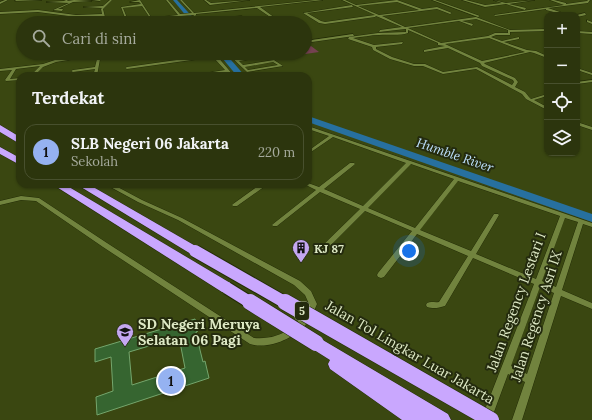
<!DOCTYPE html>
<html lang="id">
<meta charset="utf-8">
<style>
body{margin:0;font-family:Lora,serif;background:#343d16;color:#f1f3f6}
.controls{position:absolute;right:12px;top:12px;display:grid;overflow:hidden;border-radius:8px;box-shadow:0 1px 3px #0004}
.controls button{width:36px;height:36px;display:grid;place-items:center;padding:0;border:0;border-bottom:1px solid #48502e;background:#2c350d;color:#f1f3f6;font:20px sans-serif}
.you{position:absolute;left:409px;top:251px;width:14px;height:14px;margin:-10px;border:3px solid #fff;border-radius:50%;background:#1a73e8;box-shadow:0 0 0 6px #1a73e833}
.badge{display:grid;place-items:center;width:26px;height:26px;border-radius:50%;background:#95b2f1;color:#111;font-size:13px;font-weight:700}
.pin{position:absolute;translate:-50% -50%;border:2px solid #fff;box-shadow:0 1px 4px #0006}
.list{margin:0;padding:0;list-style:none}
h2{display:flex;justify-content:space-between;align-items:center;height:52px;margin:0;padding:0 16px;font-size:17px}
h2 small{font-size:13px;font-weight:400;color:#a6ab9d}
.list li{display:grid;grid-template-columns:26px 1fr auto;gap:12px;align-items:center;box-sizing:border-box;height:56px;margin:0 8px 8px;padding:0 8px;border:1px solid #48502e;border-radius:12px}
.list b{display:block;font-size:15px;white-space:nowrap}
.list p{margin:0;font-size:13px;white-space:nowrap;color:#a6ab9d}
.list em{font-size:13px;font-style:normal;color:#a6ab9d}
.icon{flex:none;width:22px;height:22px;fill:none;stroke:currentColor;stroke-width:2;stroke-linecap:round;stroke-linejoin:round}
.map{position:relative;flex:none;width:592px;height:420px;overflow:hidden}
.search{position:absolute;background:#2c350d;box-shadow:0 1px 3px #0004;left:16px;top:16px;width:296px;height:44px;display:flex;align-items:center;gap:10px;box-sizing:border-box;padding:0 14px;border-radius:22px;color:#a6ab9d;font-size:15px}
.panel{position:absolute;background:#2c350d;box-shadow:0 1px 3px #0004;left:16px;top:72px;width:296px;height:116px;border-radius:12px}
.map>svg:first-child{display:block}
</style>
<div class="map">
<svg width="592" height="420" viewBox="0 0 592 420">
<rect width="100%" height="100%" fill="#3a4711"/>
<polygon fill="#754251" points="311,46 319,52 278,58 273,53 305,53 305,47"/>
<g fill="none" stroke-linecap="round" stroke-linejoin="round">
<g fill="#27709f" fill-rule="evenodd">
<polygon points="173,0 177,0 198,23 192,23"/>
<polygon points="218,53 225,53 245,76 237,76"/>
<polygon points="308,116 592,214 592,222 308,122"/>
</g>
</g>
<path fill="#366530" stroke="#74a66d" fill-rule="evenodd" d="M 195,319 L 198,331 L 196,332 L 200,350 L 203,362 L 205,361 L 209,378 L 97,415 L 96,397 L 113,391 L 111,357 L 95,362 L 95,349 ZM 179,337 L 185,368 L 132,385 L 129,352 Z"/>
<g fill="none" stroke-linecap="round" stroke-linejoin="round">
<defs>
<g id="street">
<polygon points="5,0 8,0 0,4 0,2"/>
<polygon points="16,0 42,0 15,1"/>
<polygon points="66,0 68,0 67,1 74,0 92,1 73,2 58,9 63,9 62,11 53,10 69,3 46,2 64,1"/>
<polygon points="92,0 101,0 100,1"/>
<polygon points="110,0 112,0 103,9 105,17 101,23 99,23 103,17 102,16 76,17 38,12 0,14 0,12 38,10 76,15 102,14 101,9 102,8 83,7 103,6"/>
<path d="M 140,0 L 151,17 L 151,18 L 178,15 L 166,0 L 168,0 L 180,14 L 192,13 L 180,0 L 182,0 L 194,13 L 316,0 L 323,0 L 260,7 L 282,23 L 279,23 L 257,8 L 196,14 L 196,15 L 195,16 L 193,15 L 181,16 L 187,23 L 185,23 L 179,16 L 130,22 L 107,23 L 127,20 L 125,18 L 121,7 L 141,4 L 139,2 L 130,2 ZM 142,6 L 150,18 L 130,20 L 127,18 L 123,8 Z"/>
<polygon points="204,0 206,0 211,3 250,0 210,5"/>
<path d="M 342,0 L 345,0 L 356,5 L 397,0 L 422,9 L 437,7 L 452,13 L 450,14 L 437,9 L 382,16 L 405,27 L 476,17 L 510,30 L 547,29 L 547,31 L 510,32 L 510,35 L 496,35 L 491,37 L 502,41 L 519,37 L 519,39 L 504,42 L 527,50 L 536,51 L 547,56 L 547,58 L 534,53 L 530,52 L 484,63 L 485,64 L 515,78 L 518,82 L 515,87 L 525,92 L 529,97 L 531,99 L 547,94 L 547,96 L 534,100 L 547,107 L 547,110 L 526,99 L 522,94 L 476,69 L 443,74 L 423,66 L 414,66 L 390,59 L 373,50 L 372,47 L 348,39 L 349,37 L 378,33 L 406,32 L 406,29 L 405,29 L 379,32 L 380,30 L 402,27 L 376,16 L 375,17 L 325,24 L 319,23 L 303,13 L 352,5 L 353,7 L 307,13 L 321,21 L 325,22 L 375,15 ZM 397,2 L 419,10 L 379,15 L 358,6 ZM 476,19 L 508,30 L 508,33 L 495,33 L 488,36 L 441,43 L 408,28 L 459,21 L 472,26 L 473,24 L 462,21 ZM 408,30 L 438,43 L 438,45 L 445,46 L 424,50 L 424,52 L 448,48 L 480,63 L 482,66 L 513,80 L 514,82 L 512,85 L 477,67 L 443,72 L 425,64 L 414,64 L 392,57 L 376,49 L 376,47 L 402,44 L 403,42 L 374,45 L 353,38 C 362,37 371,35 379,35 C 389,34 399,36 408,33 ZM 489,38 L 525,52 L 482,61 L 445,44 Z"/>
<polygon points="432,0 435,0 480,16 478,17"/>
<polygon points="462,0 466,0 485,5 502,3 493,0 506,3 535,0 509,4 526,8 525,10 506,4 485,7"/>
<polygon points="550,0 554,0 566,3 566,4 587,1 588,0 590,0 588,3 548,8 569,15 565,15 546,10 546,9 495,16 494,15 564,5"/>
<polygon points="585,13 586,15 577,17 577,15"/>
<polygon points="242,16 251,23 248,23 241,18 201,22 200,21"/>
<polygon points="587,20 592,22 592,24 587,22"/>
<polygon points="577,31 592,32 592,34 577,33"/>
<polygon points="353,34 354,36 305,43 305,41"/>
<polygon points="98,53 102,53 101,57 110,56 112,57 100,59 97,76 93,76 95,69 73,72 71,71 73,70 95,67 98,55 56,62 43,67 34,76 30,76 40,66 16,69 10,79 20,78 20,80 6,81 5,80 12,70 0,71 0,69 43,64 55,60"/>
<polygon points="169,53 173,53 177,59 176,60 174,60"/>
<path d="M 213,53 L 215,54 L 233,53 L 232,54 L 237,59 L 268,54 L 269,54 L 269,56 L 239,61 L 243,65 L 274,60 L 283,66 L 247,72 L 228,54 L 217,56 L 234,76 L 230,76 L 227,72 L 201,76 L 192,76 L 194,75 L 225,70 L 213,57 L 127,69 L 125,68 L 127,67 L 212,55 L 211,54 ZM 273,62 L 278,65 L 248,70 L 245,67 Z"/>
<polygon points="577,68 592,73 592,75 577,70"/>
<polygon points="119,73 121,74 120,75 101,76 103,75"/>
<polygon points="592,80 592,82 577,84 577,82"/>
<polygon points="577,122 592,127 592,130 577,125"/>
<path d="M 308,126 L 592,223 L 592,227 L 583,224 L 562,290 L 592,303 L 592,309 L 561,296 L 522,420 L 512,420 L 525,382 L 508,374 L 491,420 L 483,420 L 482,417 L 534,284 L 473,258 L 445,306 C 438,308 434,309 427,307 L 426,305 L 427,303 C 431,301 435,303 439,302 L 468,256 L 417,234 L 384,277 L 381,278 L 378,277 L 377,275 L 378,273 L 412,231 L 365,211 L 325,251 L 321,251 L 320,249 L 321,247 L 360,209 L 320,192 L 277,226 L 273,226 L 272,225 L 273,224 L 316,190 L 304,184 L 308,184 L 308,183 L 319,187 L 350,163 L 354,163 L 355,164 L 354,165 L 324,189 L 363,206 L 406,163 L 333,137 L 308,154 L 308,151 L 329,136 L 308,129 ZM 411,164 L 454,179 L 415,228 L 368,208 ZM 458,181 L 560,216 L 536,279 L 476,254 L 499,215 L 498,214 L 494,214 L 471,251 L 420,230 ZM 565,218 L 578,222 L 556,287 L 542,281 ZM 540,287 L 554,293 L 527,374 L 511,366 Z"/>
<path d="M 105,184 L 112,184 L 142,200 L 182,218 L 300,281 L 311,291 L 317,304 C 314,311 311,318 307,323 C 295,338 269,350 250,344 L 103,247 L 36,201 L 21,200 L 0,205 L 0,201 L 21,196 L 39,198 L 107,243 L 254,338 C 281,340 298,327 309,304 L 305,295 L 294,285 L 178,220 L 138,202 Z"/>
<polygon points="153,184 159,184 155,187 153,186"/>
<polygon points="261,184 268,184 237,206 233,206 232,205 233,204"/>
</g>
<g id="highway">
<polygon points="0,125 20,137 20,144 0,132"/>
<polygon points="0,147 20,158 20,165 0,154"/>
<polygon points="52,184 64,184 232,284 234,288 232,292 227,293 222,292"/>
<polygon points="76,184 88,184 199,248 201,251 199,254 195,255 191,254"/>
<polygon points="316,336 448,414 451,420 402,420 330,369 328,364 330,360 311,348 308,343 311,338"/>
</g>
</defs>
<use href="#street" stroke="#232c06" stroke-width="1"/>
<use href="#highway" stroke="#232c06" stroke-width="1"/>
<use href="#street" fill="#71833e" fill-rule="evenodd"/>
<use href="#highway" fill="#c9a7fe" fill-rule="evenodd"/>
<defs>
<g id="highway-bridge-far1">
<polyline points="195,251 286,303"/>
<polyline points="227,288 251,303"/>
</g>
<g id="highway-bridge">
<polyline points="250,302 316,343"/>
<polyline points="285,302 491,420"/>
</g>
</defs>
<use href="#highway-bridge-far1" stroke="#232c06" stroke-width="14" stroke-linecap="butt"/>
<use href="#highway-bridge" stroke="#232c06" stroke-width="17" stroke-linecap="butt"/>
<use href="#highway-bridge-far1" stroke="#c9a7fe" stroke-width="12"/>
<use href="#highway-bridge" stroke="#c9a7fe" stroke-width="16"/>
</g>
<defs>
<symbol id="building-pin" viewBox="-11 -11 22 30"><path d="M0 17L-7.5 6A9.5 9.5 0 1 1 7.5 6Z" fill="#c4a7f1" stroke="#242b0e"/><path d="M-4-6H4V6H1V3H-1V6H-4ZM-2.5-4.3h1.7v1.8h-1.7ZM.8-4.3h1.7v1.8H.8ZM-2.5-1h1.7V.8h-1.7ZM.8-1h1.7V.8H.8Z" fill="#111"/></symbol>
<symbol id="school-pin" viewBox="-11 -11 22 30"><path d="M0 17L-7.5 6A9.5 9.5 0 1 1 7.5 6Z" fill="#c4a7f1" stroke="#242b0e"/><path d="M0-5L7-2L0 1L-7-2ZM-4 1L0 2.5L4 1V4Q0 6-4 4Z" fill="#111"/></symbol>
</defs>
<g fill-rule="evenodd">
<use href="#building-pin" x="291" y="238" width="20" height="27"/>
<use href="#school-pin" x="115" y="322" width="20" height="27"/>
</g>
<g text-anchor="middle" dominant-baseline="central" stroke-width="4" stroke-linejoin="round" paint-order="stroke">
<rect fill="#242b0e" stroke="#a6b08e" stroke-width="1" x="295" y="302" width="14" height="18" rx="3"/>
<g font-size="11" font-weight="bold" fill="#dee9c5">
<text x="302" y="311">5</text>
</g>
<g font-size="12" font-weight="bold" fill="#dee9c5" stroke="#242b0e" text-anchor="start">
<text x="314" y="248">KJ 87</text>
</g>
<g font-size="13" font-style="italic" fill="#bde0fb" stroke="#242b0e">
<text transform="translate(455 155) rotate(19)">Humble River</text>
</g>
<g font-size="14" fill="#dee9c5" stroke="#242b0e">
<text transform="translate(516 302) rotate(-70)">Jalan Regency Lestari I</text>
<text transform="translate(536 316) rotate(-72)">Jalan Regency Asri IX</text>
<text transform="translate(410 352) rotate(30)">Jalan Tol Lingkar Luar Jakarta</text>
</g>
<g font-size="14" font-weight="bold" fill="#dee9c5" stroke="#242b0e" text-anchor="start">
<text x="138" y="324">SD Negeri Meruya<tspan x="138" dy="16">Selatan 06 Pagi</tspan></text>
</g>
</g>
</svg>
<div class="controls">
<button>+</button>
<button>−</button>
<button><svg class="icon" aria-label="locate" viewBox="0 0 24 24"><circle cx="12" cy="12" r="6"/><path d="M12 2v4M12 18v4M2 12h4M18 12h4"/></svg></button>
<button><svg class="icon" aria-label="layers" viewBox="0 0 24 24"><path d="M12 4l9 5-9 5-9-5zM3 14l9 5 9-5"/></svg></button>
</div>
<div class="you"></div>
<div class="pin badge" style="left:171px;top:381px">1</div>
<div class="search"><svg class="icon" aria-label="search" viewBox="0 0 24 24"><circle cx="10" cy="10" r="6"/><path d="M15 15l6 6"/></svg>Cari di sini</div>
<section class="panel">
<h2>Terdekat<small></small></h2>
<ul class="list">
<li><span class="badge">1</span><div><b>SLB Negeri 06 Jakarta</b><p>Sekolah</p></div><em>220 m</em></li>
</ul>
</section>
</div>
